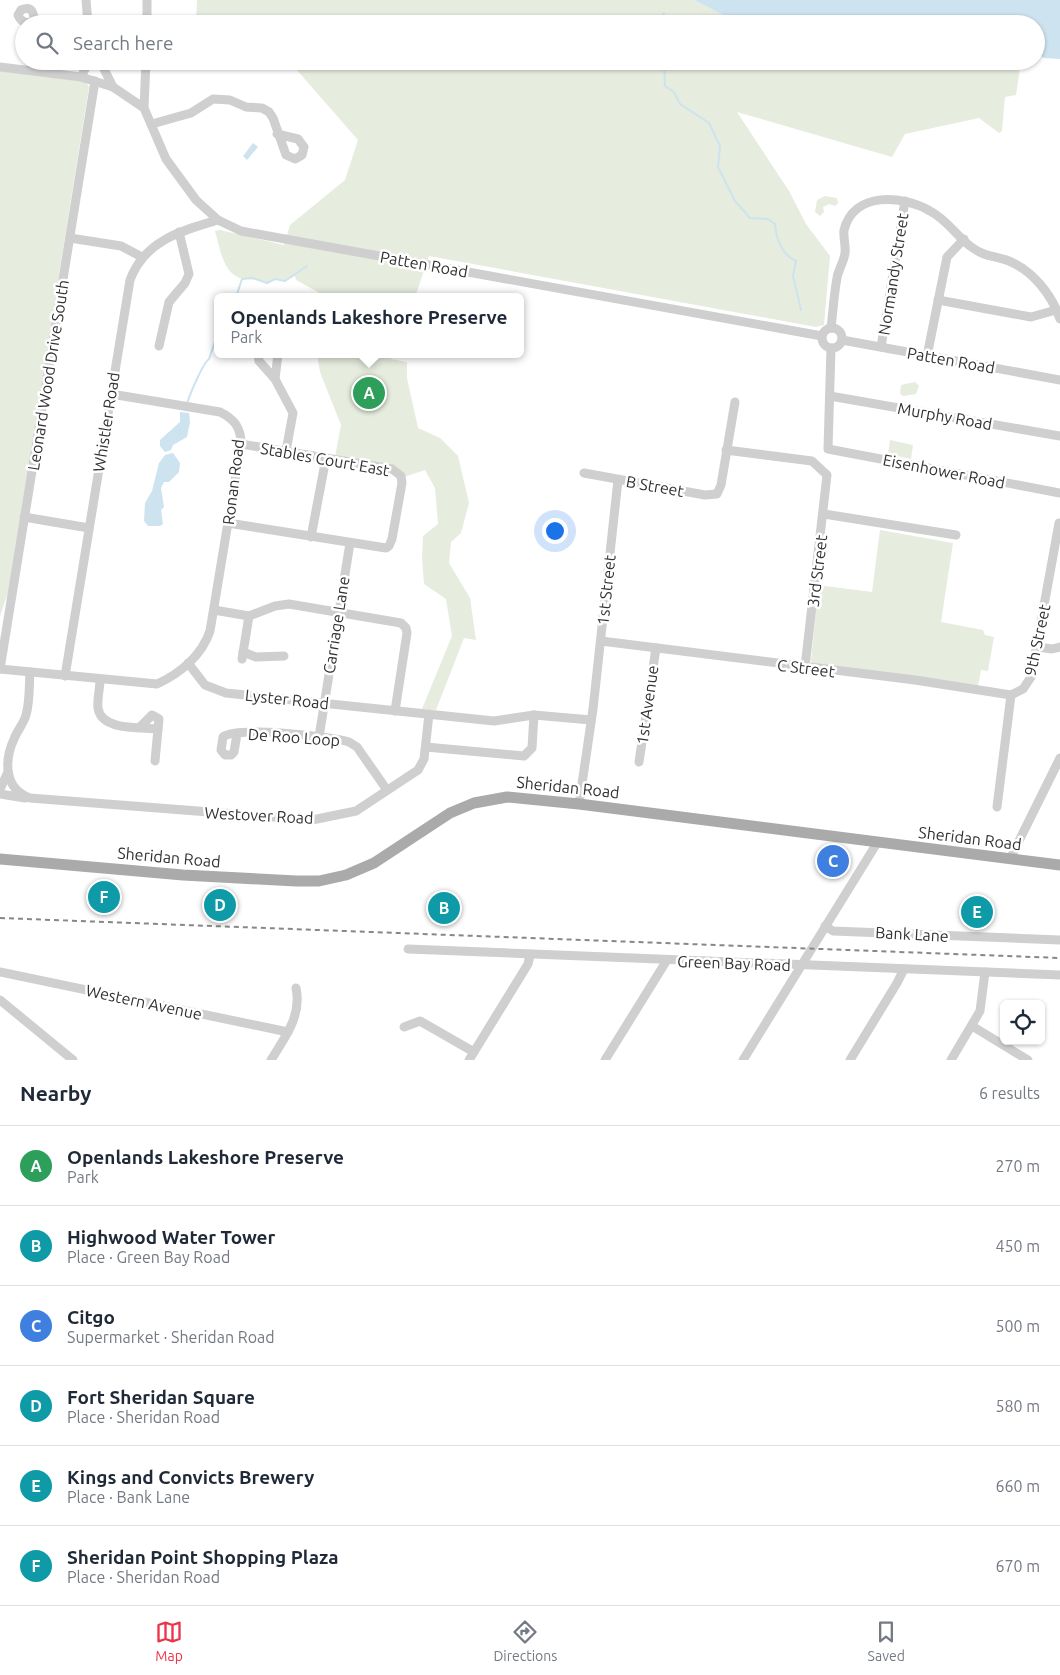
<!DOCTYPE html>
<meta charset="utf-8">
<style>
body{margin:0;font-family:Ubuntu,sans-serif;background:#f6f6f7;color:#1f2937}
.controls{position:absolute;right:15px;bottom:15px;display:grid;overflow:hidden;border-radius:8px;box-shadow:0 1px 4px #0004}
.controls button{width:45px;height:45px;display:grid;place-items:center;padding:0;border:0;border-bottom:1px solid #e0e1e3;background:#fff;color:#1f2937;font:25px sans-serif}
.you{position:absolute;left:554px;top:530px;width:18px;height:18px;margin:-12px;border:4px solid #fff;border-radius:50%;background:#1a73e8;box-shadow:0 0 0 8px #1a73e833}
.badge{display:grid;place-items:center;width:32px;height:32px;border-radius:50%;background:#eb334a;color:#fff;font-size:16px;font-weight:700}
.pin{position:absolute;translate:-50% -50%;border:2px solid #fff;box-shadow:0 1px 5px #0006}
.popup{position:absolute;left:214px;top:293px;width:310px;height:65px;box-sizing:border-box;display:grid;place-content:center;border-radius:8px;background:#fff;filter:drop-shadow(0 1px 4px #0005);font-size:16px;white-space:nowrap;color:#747a83}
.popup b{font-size:19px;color:#1f2937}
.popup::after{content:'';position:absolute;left:50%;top:100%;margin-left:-10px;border:10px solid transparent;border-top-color:#fff}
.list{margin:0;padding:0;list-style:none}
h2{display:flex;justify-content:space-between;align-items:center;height:65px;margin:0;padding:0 20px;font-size:21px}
h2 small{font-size:16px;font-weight:400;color:#747a83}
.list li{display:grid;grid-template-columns:32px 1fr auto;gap:15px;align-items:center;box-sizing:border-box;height:80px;padding:0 20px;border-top:1px solid #e0e1e3}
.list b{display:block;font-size:19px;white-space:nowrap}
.list p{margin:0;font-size:16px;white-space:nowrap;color:#747a83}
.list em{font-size:16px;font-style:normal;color:#747a83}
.icon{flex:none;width:28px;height:28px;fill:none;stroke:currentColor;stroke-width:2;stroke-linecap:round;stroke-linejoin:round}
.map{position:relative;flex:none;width:1060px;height:1060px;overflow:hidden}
.search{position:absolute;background:#fff;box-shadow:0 1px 4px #0004;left:15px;right:15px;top:15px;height:55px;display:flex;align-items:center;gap:12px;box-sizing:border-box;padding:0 18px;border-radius:28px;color:#747a83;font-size:19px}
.sheet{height:545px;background:#fff}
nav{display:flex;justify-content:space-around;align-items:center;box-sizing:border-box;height:70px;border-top:1px solid #e0e1e3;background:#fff;font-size:14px;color:#747a83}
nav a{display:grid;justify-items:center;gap:2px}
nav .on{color:#eb334a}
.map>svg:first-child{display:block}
</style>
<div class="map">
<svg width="1060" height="1060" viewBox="0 0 1060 1060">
<rect width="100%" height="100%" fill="#fff"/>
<g fill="#e6ecde">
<polygon points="197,0 694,0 725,16 754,24 196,24"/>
<path d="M 278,61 L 1021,61 L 1016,95 L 1005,97 L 1002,131 L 999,133 L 979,118 L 905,134 L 892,157 L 737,112 L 789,191 L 806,224 L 830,256 L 824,325 L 816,327 L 429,256 L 415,297 L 327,297 L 296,280 L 295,276 L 285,281 L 275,279 L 267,283 C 259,278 254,280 244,279 C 223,276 220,248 215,231 L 220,230 L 284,245 L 290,225 L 345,180 L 358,140 L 296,69 Z"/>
<polygon points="0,71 86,82 89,87 8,593 0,616"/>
<polygon points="825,196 837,198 838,203 835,206 829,204 823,207 824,212 820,216 815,212 817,200"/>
<polygon points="317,354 392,354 391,359 407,362 407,378 418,428 440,438 458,456 469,503 461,533 451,542 449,563 470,598 476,640 464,638 436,710 422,709 452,636 446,599 424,584 422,558 423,536 438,524 435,488 425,470 404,477 335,457 341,425 320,372"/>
<polygon points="915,382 919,386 916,394 903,396 900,394 901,385"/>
<polygon points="890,440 913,445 911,459 888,454"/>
<polygon points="880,530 953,543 941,622 983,630 985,635 994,637 988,671 981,670 978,686 813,664 811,661 818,589 825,586 872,592"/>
</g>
<g fill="#cde3ef">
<polygon points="694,0 1060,0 1060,59 1044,58 1036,53 1036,47 1041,41 1036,36 1036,24 754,24 725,16"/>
<polygon points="253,143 258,147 247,160 243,156"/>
<polygon points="180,412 189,413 190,422 187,437 173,445 171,450 165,452 160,446 160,440 180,422"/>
<polygon points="173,453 180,463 179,472 169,482 164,482 161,488 164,507 161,510 163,524 160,526 148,526 144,521 145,503 152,491 159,463 165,455"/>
</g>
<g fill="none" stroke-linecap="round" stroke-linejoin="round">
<g stroke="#cde3ef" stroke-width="2">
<polyline points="660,24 664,13"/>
<path d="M 664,61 L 665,86 L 674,92 L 680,104 L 709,123 L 720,146 L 718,167 L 735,201 L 750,218 L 768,219 L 775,224 C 776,239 782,255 796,261 L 793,276 L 801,310"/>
<polyline points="236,297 242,279 253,278 267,283 275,279 285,281 307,266"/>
<path d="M 187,404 C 189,396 203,363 209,359 L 218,333"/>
</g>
<g stroke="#cfcfcf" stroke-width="9">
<polyline points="86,0 88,24"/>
<path d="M 34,23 C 27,23 21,23 18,15 L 21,10 C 33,5 34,14 35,24"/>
<polyline points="147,24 147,0"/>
<polyline points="100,61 113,87"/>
<polyline points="0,67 81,77 113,87 144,108 166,159 196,200 218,220 241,231 822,336"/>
<polyline points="81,77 89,61"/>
<polyline points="144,108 146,61"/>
<polyline points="152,124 191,113 213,99 230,100 246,107 262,108 269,112 273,118 286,155 295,159 302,155 304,147 298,139 277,134"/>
<polyline points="70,238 121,246 142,257"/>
<polyline points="938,300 1031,317 1056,310"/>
<circle cx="832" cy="338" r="10"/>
<path d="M 831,328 C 833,311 834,294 837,278 C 838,270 844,262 845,253 C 846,246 843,237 844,230 C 854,191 902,195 930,211 C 946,219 956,235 970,246 C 986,258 993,255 1009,261 C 1033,271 1052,295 1060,319"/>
<polyline points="842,340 1060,380"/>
<polyline points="159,346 169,302 185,283 189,274 179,232"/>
<polyline points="881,347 905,201"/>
<polyline points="831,348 828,449 1060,493"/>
<polyline points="258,354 259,361 275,379 278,354"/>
<polyline points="927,356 947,257 964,239"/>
<polyline points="275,379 293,413 286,451"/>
<polyline points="830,396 1060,436"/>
<polyline points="726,450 812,461 827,475 805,667"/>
<polyline points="584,473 705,495 717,494 721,485 735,402"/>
<polyline points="824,514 956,535"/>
<polyline points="24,517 89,528"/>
<polyline points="228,523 386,548 389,546 392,539 402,483 401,476 392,469 241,444"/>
<polyline points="311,537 326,458"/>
<polyline points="214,610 249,616 275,606 289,604 401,623 406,628 407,633 395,711"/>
<polyline points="601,641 915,680 1011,695"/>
<polyline points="1038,647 1052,649 1060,647"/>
<polyline points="243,652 256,657 284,656"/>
<polyline points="242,659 249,616"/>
<polyline points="188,663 205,685 226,693 494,721 534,715 591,720"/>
<polyline points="0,669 95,81"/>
<path d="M 0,669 L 157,684 C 181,673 202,655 210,631 L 241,444 C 241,427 234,419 220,412 L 111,394"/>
<path d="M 30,672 C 29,685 30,702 26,715 C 24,723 17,731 14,739 C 4,761 4,789 30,798 L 312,820 L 356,811 L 418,770 L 424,759 L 429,714"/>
<path d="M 65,676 L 130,280 C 145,240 181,231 218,220"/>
<path d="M 100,680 C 100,688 97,699 98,708 C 101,731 141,727 158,729 L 155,761"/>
<polyline points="140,727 152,715 159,719 158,729"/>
<path d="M 237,734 L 234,752 L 231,755 L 225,755 L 221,750 L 223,737 C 236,726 330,736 349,742 L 357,747 L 387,790"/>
<polyline points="319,737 350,543"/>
<polyline points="426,747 524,756 532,748 534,715"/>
<polyline points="639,762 656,648"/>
<polyline points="0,789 8,772"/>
<polyline points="0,794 25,798"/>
<polyline points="579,804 593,709 618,480"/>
<polyline points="997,807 1011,695 1023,689 1031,677 1059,523"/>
<polyline points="1010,859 1060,758"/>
<polyline points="825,926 833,931 1060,940"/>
<polyline points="408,949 1060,975"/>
<polyline points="0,972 288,1032"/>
<polyline points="0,1000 73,1060"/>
<polyline points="972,1026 1028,1060"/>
<polyline points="404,1027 420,1021 474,1052"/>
<path d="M 271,1060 C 285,1037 302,1016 296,988"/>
<polyline points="469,1060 528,964 530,955"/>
<polyline points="605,1060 667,960"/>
<polyline points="743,1060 877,843"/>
<polyline points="850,1060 897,983 904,969"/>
<polyline points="951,1060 980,1011 985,972"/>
</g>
<polyline stroke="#aaa" stroke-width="11" points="0,859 183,875 296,881 319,881 346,875 374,863 450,813 474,803 507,797 579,804 1060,865"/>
<polyline stroke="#878787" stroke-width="2" stroke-dasharray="5 4" stroke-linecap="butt" points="0,918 1060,958"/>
</g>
<g text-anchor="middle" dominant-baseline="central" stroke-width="5" stroke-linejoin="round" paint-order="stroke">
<g font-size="16" fill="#323232" stroke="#fff">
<text transform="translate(424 264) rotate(10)">Patten Road</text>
<text transform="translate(893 274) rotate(-81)">Normandy Street</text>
<text transform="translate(951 360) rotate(10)">Patten Road</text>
<text transform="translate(48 375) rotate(-81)">Leonard Wood Drive South</text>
<text transform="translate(945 416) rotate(10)">Murphy Road</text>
<text transform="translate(106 422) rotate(-81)">Whistler Road</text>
<text transform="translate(325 459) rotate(10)">Stables Court East</text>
<text transform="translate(944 471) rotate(11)">Eisenhower Road</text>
<text transform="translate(233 482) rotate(-83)">Ronan Road</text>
<text transform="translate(655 486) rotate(10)">B Street</text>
<text transform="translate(817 571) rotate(-83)">3rd Street</text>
<text transform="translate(606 590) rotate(-84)">1st Street</text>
<text transform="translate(336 625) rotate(-81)">Carriage Lane</text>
<text transform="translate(1037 640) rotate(-78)">9th Street</text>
<text transform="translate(806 668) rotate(7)">C Street</text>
<text transform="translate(287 699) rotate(6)">Lyster Road</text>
<text transform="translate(647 705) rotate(-82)">1st Avenue</text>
<text transform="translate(294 737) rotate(4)">De Roo Loop</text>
<text transform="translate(568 787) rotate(6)">Sheridan Road</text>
<text transform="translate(259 815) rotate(3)">Westover Road</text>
<text transform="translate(970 838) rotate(7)">Sheridan Road</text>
<text transform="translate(169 857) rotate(5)">Sheridan Road</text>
<text transform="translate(912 934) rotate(3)">Bank Lane</text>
<text transform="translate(734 963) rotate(2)">Green Bay Road</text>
<text transform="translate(144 1002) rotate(12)">Western Avenue</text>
</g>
</g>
</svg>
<div class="controls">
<button><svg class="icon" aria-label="locate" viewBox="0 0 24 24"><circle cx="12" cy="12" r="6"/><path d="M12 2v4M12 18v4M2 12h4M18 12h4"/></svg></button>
</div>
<div class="you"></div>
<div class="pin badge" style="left:369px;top:393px;background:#2e9e5b">A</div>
<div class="popup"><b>Openlands Lakeshore Preserve</b>Park</div>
<div class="pin badge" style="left:444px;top:908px;background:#0f9aa8">B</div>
<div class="pin badge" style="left:833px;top:861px;background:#3f7fe0">C</div>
<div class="pin badge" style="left:220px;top:905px;background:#0f9aa8">D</div>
<div class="pin badge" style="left:977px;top:912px;background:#0f9aa8">E</div>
<div class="pin badge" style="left:104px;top:897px;background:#0f9aa8">F</div>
<div class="search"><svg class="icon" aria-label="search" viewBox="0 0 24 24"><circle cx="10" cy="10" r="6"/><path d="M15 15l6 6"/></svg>Search here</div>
</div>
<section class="sheet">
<h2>Nearby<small>6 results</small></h2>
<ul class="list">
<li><span class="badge" style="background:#2e9e5b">A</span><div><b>Openlands Lakeshore Preserve</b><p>Park</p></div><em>270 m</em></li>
<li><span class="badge" style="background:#0f9aa8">B</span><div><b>Highwood Water Tower</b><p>Place · Green Bay Road</p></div><em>450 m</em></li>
<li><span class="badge" style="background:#3f7fe0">C</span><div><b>Citgo</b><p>Supermarket · Sheridan Road</p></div><em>500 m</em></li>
<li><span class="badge" style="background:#0f9aa8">D</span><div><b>Fort Sheridan Square</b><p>Place · Sheridan Road</p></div><em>580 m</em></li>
<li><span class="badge" style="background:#0f9aa8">E</span><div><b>Kings and Convicts Brewery</b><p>Place · Bank Lane</p></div><em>660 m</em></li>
<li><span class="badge" style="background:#0f9aa8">F</span><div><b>Sheridan Point Shopping Plaza</b><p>Place · Sheridan Road</p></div><em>670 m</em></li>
</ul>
</section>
<nav>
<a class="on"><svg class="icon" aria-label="map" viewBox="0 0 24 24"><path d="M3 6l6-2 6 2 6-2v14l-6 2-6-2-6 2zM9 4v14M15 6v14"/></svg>Map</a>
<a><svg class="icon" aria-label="directions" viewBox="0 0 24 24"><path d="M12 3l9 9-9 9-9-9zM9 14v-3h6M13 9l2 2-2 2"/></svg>Directions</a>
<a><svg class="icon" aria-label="saved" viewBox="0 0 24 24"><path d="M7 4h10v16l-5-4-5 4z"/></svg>Saved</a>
</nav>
